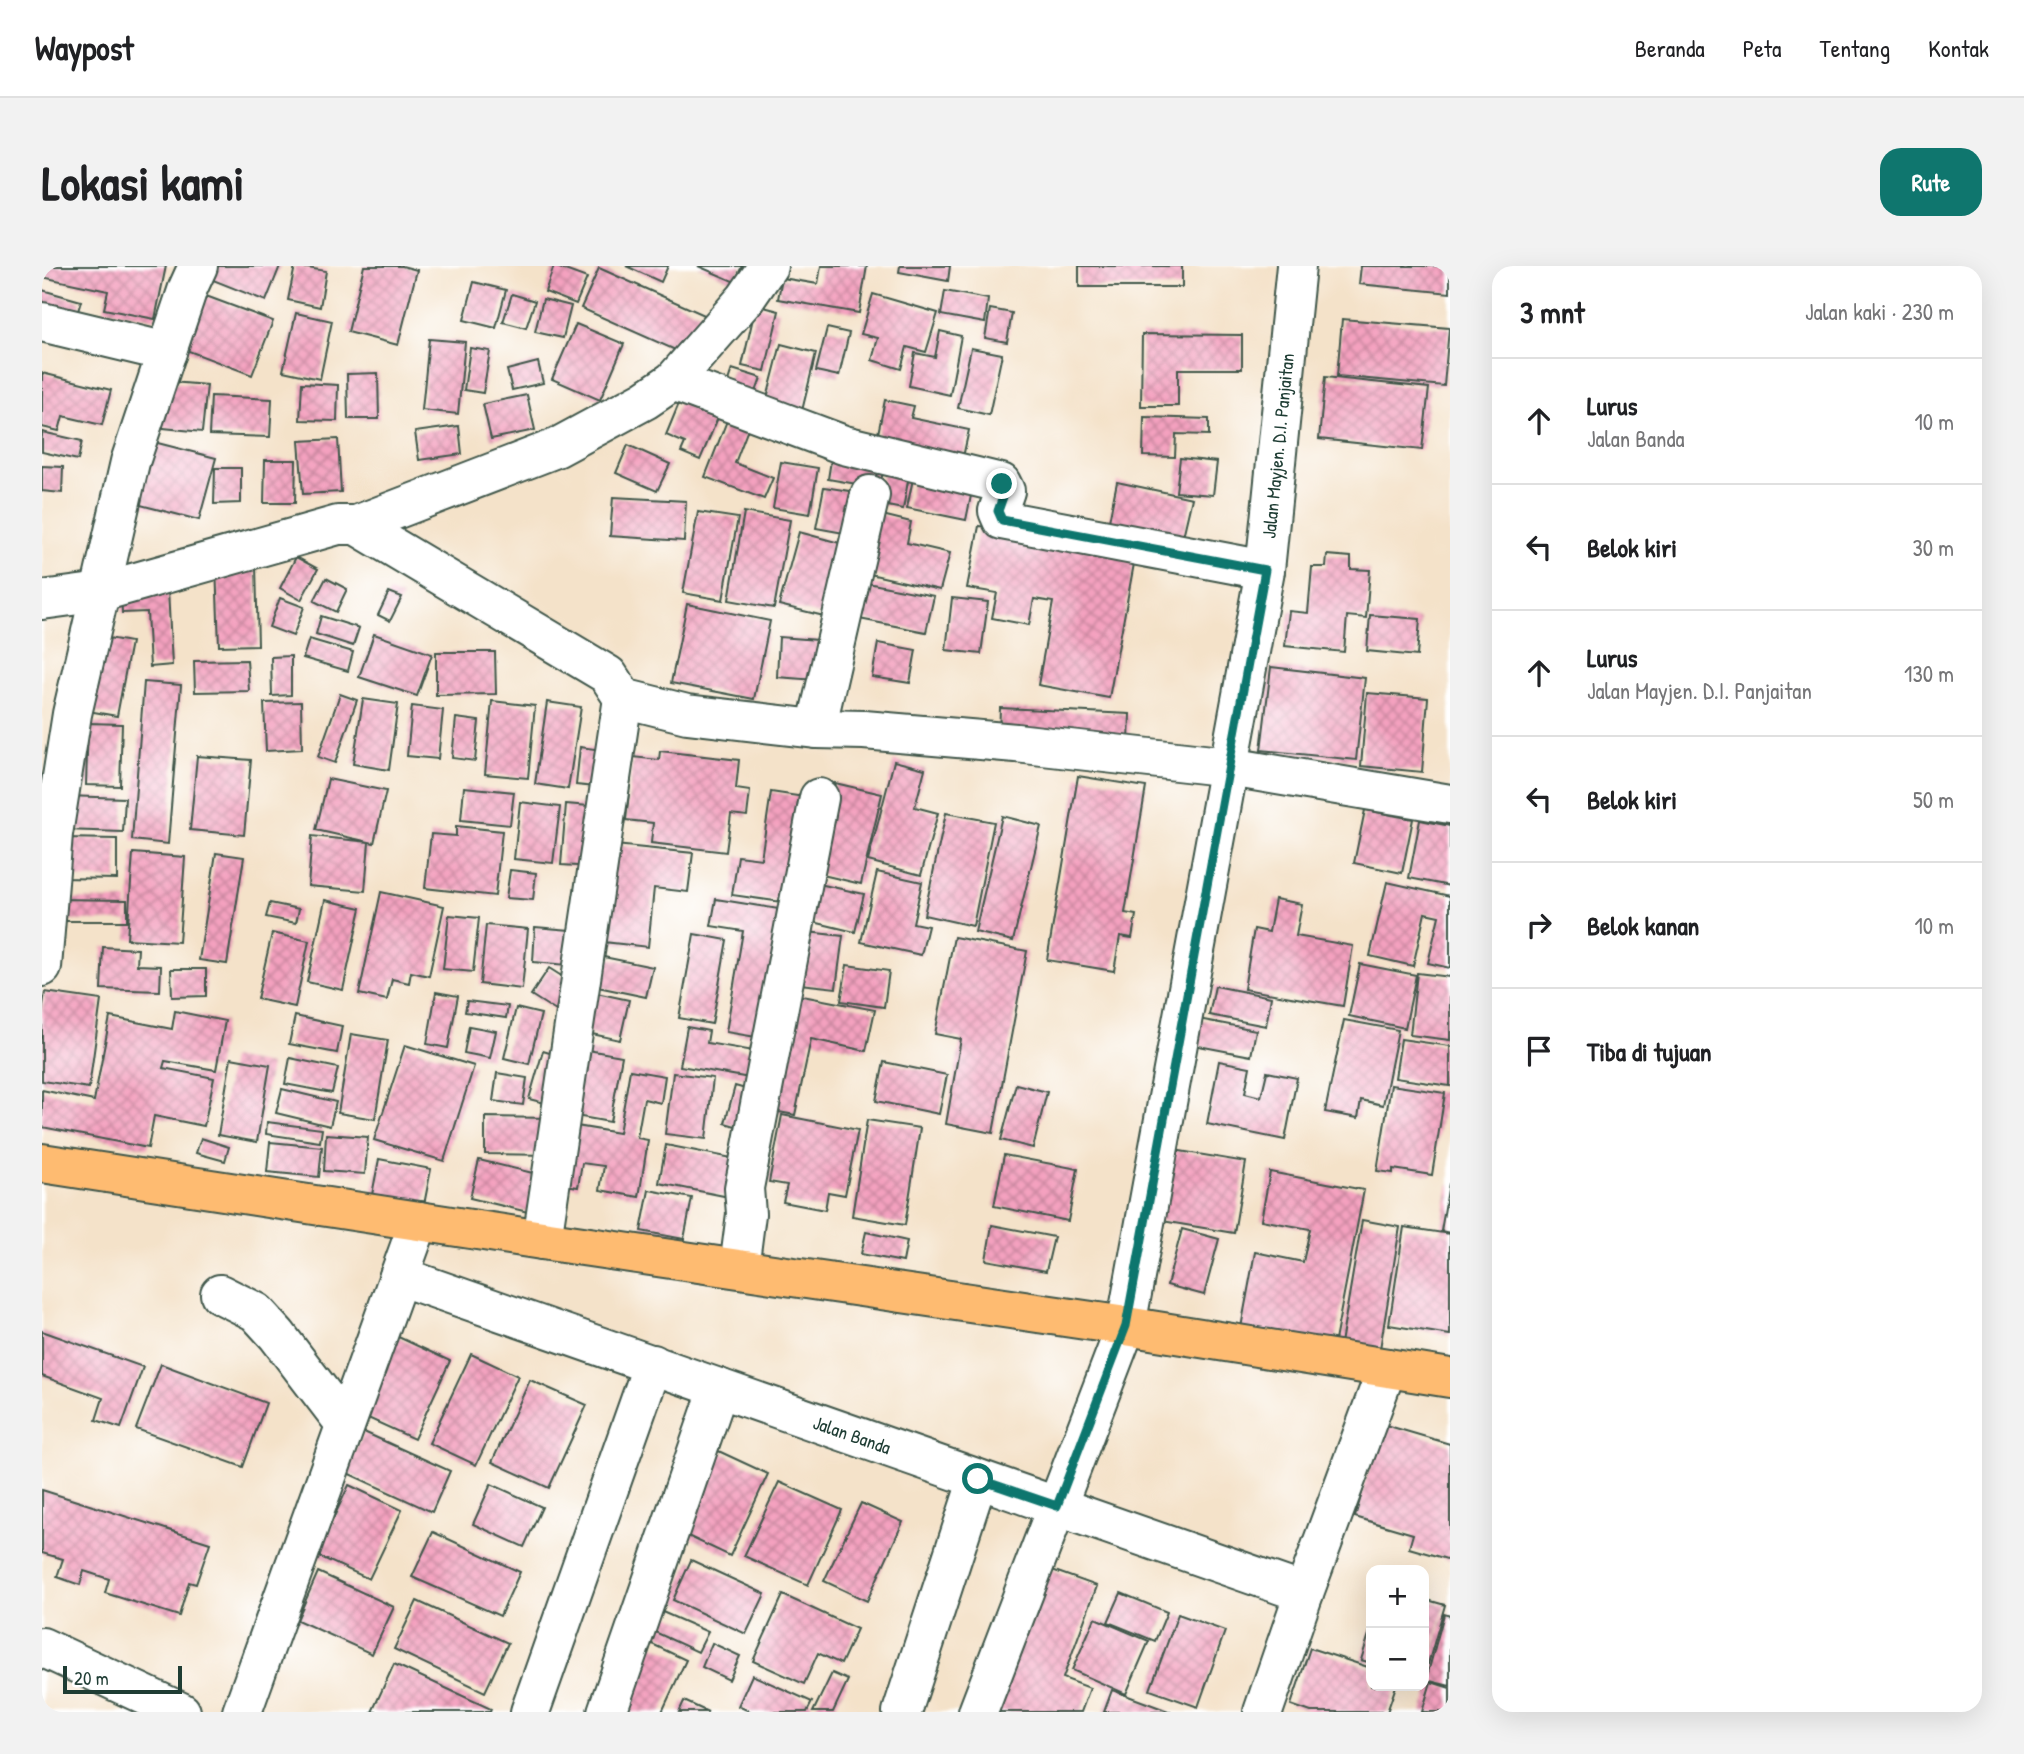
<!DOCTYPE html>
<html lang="id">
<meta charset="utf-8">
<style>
body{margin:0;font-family:"Patrick Hand",sans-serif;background:#f2f2f2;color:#202124}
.controls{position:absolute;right:21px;bottom:21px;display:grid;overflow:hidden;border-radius:14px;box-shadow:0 7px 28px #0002}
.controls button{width:63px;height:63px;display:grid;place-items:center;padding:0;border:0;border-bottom:2px solid #e0e0e0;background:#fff;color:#202124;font:35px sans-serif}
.scale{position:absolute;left:21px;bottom:18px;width:119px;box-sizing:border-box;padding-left:7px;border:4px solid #1f3d34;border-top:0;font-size:19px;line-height:24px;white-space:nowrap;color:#1f3d34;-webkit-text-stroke:5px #fff;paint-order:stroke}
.stop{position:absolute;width:21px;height:21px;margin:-16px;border:5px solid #0f766e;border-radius:50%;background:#fff}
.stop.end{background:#0f766e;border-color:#fff;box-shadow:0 2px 7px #0008}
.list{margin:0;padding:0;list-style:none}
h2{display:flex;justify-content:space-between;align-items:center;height:91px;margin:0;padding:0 28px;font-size:30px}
h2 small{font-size:23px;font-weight:400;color:#757577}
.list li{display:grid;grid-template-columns:46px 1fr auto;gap:21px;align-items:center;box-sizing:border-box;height:126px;padding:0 28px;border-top:2px solid #e0e0e0}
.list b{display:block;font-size:26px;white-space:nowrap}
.list p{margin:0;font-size:23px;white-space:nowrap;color:#757577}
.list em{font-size:23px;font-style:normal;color:#757577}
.icon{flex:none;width:38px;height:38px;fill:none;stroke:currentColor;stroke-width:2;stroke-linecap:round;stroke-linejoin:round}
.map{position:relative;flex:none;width:1408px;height:1446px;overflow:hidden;border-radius:21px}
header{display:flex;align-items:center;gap:42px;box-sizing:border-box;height:98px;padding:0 35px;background:#fff;border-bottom:2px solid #e0e0e0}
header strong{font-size:33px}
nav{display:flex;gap:38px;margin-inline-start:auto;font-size:24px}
.intro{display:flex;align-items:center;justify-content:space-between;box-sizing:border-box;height:168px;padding:0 42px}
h1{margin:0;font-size:49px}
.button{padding:18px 32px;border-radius:21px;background:#0f766e;color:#fff;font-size:24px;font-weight:700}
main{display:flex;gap:42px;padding:0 42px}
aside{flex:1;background:#fff;border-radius:21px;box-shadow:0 7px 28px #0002}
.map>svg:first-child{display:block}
</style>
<header>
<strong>Waypost</strong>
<nav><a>Beranda</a><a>Peta</a><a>Tentang</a><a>Kontak</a></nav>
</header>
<div class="intro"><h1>Lokasi kami</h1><a class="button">Rute</a></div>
<main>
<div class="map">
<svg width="1408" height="1446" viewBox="0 0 1408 1446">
<defs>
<pattern id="building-cross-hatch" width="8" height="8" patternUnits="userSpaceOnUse" patternTransform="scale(1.75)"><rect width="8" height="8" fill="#f4a1bf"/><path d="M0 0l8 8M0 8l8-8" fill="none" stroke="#c5849c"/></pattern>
</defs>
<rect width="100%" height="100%" fill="#fff"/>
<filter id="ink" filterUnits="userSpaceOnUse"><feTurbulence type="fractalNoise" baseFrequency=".0143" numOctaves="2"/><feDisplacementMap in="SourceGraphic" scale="14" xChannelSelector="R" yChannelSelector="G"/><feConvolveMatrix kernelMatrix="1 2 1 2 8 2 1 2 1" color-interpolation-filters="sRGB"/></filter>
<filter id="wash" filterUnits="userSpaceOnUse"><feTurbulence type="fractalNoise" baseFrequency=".00686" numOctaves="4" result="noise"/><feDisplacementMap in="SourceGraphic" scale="28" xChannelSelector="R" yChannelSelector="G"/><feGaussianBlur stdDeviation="1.57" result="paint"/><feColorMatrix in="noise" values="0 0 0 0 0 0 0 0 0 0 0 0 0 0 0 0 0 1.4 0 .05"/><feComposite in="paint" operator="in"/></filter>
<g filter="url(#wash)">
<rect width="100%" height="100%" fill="#f4e2c9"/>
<g id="blocks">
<g fill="url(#building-cross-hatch)">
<polygon points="0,0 124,0 113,53 62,43 66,25 0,11"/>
<polygon points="171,0 238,0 224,35 166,12"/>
<polygon points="253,0 284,5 278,41 246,34"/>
<polygon points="322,0 360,0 375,4 356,79 306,66"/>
<polygon points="512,0 545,12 534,38 503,26"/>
<polygon points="584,0 626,0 619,16"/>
<polygon points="656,0 700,0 693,16"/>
<polygon points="779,0 825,0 817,47 736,33 740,12 776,18"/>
<polygon points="858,0 908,0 906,15 857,6"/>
<rect x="1037" y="0" width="103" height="21"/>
<polygon points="1319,0 1408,0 1408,27 1317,18"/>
<polygon points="557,2 667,51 649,91 539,42"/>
<polygon points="432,16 464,24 454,62 422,54"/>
<polygon points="0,24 39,35 31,62 0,52"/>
<polygon points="903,25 946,33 943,57 899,49"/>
<polygon points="470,28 493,35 484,62 461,56"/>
<polygon points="831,28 896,47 884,86 865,81 859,103 830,94 836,72 819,68"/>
<polygon points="164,30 231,55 210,109 144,84"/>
<polygon points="501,33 529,40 521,72 493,66"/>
<polygon points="714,39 737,45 723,105 700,100"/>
<polygon points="948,43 970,47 965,76 943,72"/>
<polygon points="254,47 290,55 278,113 241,105"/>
<polygon points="1300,53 1407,62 1402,120 1295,110"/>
<polygon points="534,58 582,78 558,134 510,113"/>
<polygon points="785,62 807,67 797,110 774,105"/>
<polygon points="898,65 919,70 908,129 867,120 873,87 893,91"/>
<polygon points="1100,68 1200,69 1200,103 1136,103 1136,140 1099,140"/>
<polygon points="387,73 423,76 416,148 380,144"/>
<polygon points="739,78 774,87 759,149 723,140"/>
<polygon points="428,82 448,85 441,127 422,124"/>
<polygon points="929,82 960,88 947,149 916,142"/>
<polygon points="496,96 501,117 470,124 465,104"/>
<polygon points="690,103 719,112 709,140 681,130"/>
<polygon points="0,107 69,124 60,159 21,150 17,165 0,161"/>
<polygon points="336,107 337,153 306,153 305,108"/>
<polygon points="1283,111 1387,122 1380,184 1277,173"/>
<polygon points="117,115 165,119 160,166 112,161"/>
<polygon points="260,117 296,119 295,155 258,154"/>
<polygon points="642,125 681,140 658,194 639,186 643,177 624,169"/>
<polygon points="485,129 493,164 449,173 441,138"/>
<polygon points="169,130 230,133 228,171 167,169"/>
<polygon points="843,134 872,140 869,152 927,164 919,200 833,182"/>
<polygon points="688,147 709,155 693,197 731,212 722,233 663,211"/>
<polygon points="1102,151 1167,153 1167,169 1134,168 1133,191 1101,190"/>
<polygon points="417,160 420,188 377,194 373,166"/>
<polygon points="0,166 40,175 36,194 0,186"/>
<polygon points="100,173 174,192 157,254 83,235"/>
<polygon points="296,173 299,226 261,228 257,175"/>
<polygon points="586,179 628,198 615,225 574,207"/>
<polygon points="791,182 838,190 832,221 786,213"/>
<polygon points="1138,192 1175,196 1171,229 1134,226"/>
<polygon points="223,194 254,194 253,237 222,237"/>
<polygon points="739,196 776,202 768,248 731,242"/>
<polygon points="842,199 868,204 861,243 835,238"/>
<polygon points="0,200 21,201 20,227 0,225"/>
<polygon points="173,202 199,202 199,237 172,238"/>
<polygon points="873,203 932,215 924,254 865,242"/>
<polygon points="1075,216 1150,232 1140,275 1066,260"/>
<polygon points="782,221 821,227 813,269 774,262"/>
<polygon points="571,231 644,235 642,275 568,270"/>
<polygon points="656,246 696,252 681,334 641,327"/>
<polygon points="702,246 748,254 732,342 687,334"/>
<polygon points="832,247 869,256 865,277 908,287 898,324 819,306"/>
<polygon points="937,260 1094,287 1067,432 996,419 1011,336 992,333 987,359 950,352 955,327 925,322"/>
<polygon points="757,266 805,279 786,351 737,339"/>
<polygon points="1285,289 1309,291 1309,303 1328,304 1324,352 1305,350 1302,386 1243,380 1247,345 1266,347 1270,301 1284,301"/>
<polygon points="254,291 276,303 259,334 238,322"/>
<polygon points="214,299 216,379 177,380 174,300"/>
<polygon points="284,312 305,323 294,346 272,335"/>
<polygon points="815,315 892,330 884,366 807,351"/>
<polygon points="126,324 130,399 108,401 105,346 80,347 79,326"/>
<polygon points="347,326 360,331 348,355 336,349"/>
<polygon points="238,332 262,341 251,370 227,361"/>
<polygon points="910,332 946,336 939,388 904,384"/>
<polygon points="645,338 728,355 712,433 629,417"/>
<polygon points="1328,349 1378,353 1375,390 1325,385"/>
<polygon points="279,350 317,362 311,380 274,368"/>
<polygon points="332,368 390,388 375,430 317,411"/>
<polygon points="55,370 89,376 75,450 40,444"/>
<polygon points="737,371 776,374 774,414 735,411"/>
<polygon points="267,373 311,386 306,405 261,392"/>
<polygon points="836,377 874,384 868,417 830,411"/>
<polygon points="394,386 453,386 454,428 394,429"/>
<polygon points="249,390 249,429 230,430 229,391"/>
<polygon points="205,394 207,425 153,426 152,395"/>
<polygon points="1229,401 1323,412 1314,494 1219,484"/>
<polygon points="102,416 139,419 126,578 90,574"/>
<polygon points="1325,427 1386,432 1380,506 1319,500"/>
<polygon points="298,428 315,434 293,497 276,491"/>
<polygon points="321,433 356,438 347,504 311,498"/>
<polygon points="450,435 493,440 486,512 443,508"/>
<polygon points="259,436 260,483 224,485 222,437"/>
<polygon points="505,436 539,441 526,523 493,518"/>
<polygon points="370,440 401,444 396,493 365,490"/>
<polygon points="958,442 1088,448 1087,477 957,470"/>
<polygon points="414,452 437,455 433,495 410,492"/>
<polygon points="46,457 80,458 78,520 44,519"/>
<polygon points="538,481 568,485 564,522 534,519"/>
<polygon points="618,485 697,494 694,523 708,525 705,550 689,548 684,586 609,577 611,557 584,554 591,491 617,494"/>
<polygon points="155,490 209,494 202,569 148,564"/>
<polygon points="852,495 883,503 873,541 896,547 879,609 826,595"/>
<polygon points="1036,510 1104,521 1083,647 1094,649 1090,672 1078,670 1072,705 1005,694"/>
<polygon points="286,513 344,525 332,577 327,576 323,625 266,620 270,570 327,576 274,564"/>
<polygon points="793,517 840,528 819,618 772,607"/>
<polygon points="422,521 472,526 468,559 419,554"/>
<polygon points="729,526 769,532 754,638 690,629 696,590 719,593"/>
<polygon points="24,530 83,532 81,566 23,564"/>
<polygon points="478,536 518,541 511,597 472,593"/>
<polygon points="524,538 558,541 553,601 519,599"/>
<polygon points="1323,544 1371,553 1360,607 1312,597"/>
<polygon points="904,547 952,556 931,660 882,649"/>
<polygon points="960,550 999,560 971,675 933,666"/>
<polygon points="1378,554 1408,560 1408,620 1367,612"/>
<polygon points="414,560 460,565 453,630 383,622 389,568 414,570"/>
<polygon points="20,572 75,573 75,613 19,612"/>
<polygon points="573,579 651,587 646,626 612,622 606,681 562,676"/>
<polygon points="91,587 143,591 137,676 85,673"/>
<polygon points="174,587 202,591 185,698 157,694"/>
<polygon points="468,604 494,607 491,634 464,632"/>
<polygon points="835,606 880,616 871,657 886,660 879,689 819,676"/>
<polygon points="768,616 822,628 813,666 759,653"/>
<polygon points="1345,616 1408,630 1408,702 1386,697 1397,650 1383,647 1371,700 1328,690"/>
<polygon points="339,626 402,640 387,710 369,706 367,717 350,713 345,734 317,728"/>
<polygon points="12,633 85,634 85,655 12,655"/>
<polygon points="674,633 749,645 726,773 684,766 701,665 669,660"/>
<polygon points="1233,633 1260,638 1254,670 1311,680 1301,740 1202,723 1212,663 1227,666"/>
<polygon points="283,634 319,642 301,724 265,716"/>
<polygon points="228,637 257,643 254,657 224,651"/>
<polygon points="407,649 437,652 431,706 401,703"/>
<polygon points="444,659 486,663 480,723 438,718"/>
<polygon points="493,661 540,665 537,700 491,696"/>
<polygon points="756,665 801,670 794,722 749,717"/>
<polygon points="230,667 267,675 253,741 215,733"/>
<polygon points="652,668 685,674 670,758 637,752"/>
<polygon points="912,671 985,685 951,867 904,858 919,773 893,768"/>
<polygon points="61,681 96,683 95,699 119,700 118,725 59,723"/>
<polygon points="552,689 611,701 604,731 546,719"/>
<polygon points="1318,698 1374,709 1363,762 1307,750"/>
<polygon points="805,699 847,705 842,741 799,735"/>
<polygon points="507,702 532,718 514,745 489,729"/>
<polygon points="129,703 164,703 164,730 130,731"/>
<polygon points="1375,707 1408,711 1408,774 1368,769"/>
<polygon points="1173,720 1229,731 1224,760 1167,749"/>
<polygon points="545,725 587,734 578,774 536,765"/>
<polygon points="3,726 59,734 47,822 0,815 0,746"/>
<polygon points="394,726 416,730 406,782 385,778"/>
<polygon points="745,727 833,744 824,785 769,773 753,849 721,843"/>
<polygon points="425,735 466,740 464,752 423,746"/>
<polygon points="474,742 499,748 487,798 462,792"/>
<polygon points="133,745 183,755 174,804 123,795 121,802 172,812 162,860 112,850 106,882 0,861 0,824 52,835 68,751 130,763"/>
<polygon points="253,750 300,760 295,787 247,778"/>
<polygon points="1146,751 1214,764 1209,790 1141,777"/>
<polygon points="1302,754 1356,764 1341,839 1319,834 1316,852 1283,846"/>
<polygon points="427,760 454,765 448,792 422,787"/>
<polygon points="645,761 667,765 665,777 712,785 708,812 638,800"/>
<polygon points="309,768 346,774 333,853 296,847"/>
<polygon points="1359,773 1408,780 1408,820 1353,812"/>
<polygon points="363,779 432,800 402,895 332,874"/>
<polygon points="540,783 580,790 568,856 528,849"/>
<polygon points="501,785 524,792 511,839 487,833"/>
<polygon points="189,792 228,799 215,876 176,869"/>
<polygon points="248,792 296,802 290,827 243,818"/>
<polygon points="1177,795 1208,801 1203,827 1219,831 1225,806 1255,812 1243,874 1165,858"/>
<polygon points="842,796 905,809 897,848 834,835"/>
<polygon points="588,804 623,810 619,837 602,833 595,872 606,874 597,931 558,924 562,900 540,897 536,921 518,918 528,859 577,867"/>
<polygon points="455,807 485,812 481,839 451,835"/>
<polygon points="631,807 671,812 664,873 623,868"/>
<polygon points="974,818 1005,826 991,882 959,874"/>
<polygon points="1349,819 1403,827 1390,909 1351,903 1351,907 1335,905"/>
<polygon points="693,820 714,826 704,863 683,857"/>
<polygon points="240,823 294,836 288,860 234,847"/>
<polygon points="740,849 816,864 803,929 786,926 783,944 741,936 745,919 727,916"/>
<polygon points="443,851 511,852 511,889 443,888"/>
<polygon points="825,854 878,862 863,959 810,950"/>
<polygon points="225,856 280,863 278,876 224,868"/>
<polygon points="284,868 326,871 323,908 282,905"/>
<polygon points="159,872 187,881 183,895 154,887"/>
<polygon points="228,876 280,881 277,911 225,906"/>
<polygon points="624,879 700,894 692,932 617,917"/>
<polygon points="1126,883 1204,896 1192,967 1114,954"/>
<polygon points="962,889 1036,903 1026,955 952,940"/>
<polygon points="337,893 389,903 381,944 329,934"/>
<polygon points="437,894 503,910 494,948 428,932"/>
<polygon points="1228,906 1322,924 1291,1085 1198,1067 1213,986 1261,996 1268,963 1219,954"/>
<polygon points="1407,918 1408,918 1408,967 1399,965"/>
<polygon points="607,924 650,932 642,973 599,965"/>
<polygon points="1320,954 1358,961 1336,1095 1297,1089"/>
<polygon points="950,959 1012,971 1004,1005 944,994"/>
<polygon points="1362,961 1408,968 1408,1069 1347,1059"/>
<polygon points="1140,963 1177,973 1162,1029 1125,1019"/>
<polygon points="824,966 865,975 861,996 819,988"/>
<polygon points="0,1065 101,1101 79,1162 54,1154 61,1132 0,1110"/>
<polygon points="352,1069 408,1095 372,1173 315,1147"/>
<polygon points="429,1088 476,1110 434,1199 387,1177"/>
<polygon points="119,1098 224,1137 201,1201 94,1163"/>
<polygon points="488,1114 545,1139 507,1222 450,1196"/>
<polygon points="1340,1158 1408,1178 1408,1294 1367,1282 1371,1268 1313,1251"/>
<polygon points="322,1166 408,1205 390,1246 303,1206"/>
<polygon points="670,1182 726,1208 688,1290 633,1264"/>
<polygon points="737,1216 800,1244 766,1319 702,1290"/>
<polygon points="449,1218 500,1241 482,1281 431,1258"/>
<polygon points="307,1219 360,1244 327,1313 274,1289"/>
<polygon points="0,1224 168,1277 154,1318 147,1316 137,1350 63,1327 67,1313 42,1305 38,1319 15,1311 21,1293 0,1287"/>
<polygon points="819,1237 861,1256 825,1335 782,1315"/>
<polygon points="391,1266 478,1306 458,1350 370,1311"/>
<polygon points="649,1294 723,1328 704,1368 631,1334"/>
<polygon points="999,1300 1055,1320 1021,1412 1048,1422 1039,1446 957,1446 946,1442"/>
<polygon points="276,1306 352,1341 330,1388 255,1354"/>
<polygon points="1079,1327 1125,1346 1113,1375 1066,1356"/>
<polygon points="741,1329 815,1363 799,1398 776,1387 762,1418 711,1395"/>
<polygon points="1382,1333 1403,1339 1386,1398 1382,1397"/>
<polygon points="375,1335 466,1377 443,1426 352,1383"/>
<polygon points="609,1341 666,1366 656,1386 600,1360"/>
<polygon points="1136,1348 1183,1365 1156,1441 1108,1424"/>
<polygon points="1402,1348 1408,1350 1408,1420 1384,1414"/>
<polygon points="1053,1352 1107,1375 1084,1428 1030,1404"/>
<polygon points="1329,1362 1329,1397 1319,1394"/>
<polygon points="608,1377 644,1394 620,1446 576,1446"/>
<polygon points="670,1377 698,1390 687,1414 660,1401"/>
<polygon points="1268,1382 1329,1402 1329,1420 1354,1420 1345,1446 1269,1446 1249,1439"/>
<polygon points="352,1398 449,1443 448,1446 330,1446"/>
<polygon points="790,1407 806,1414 791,1446 771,1446"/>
<polygon points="710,1409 770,1436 765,1446 709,1446 696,1440"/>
<polygon points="1389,1416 1408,1422 1408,1446 1380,1446"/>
<polygon points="1070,1424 1129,1446 1062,1446"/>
<polygon points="642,1435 666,1446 637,1446"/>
</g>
</g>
</g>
<g filter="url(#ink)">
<use href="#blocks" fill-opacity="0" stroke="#3f564a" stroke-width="2"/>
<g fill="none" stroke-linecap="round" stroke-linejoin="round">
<defs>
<g id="minor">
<polyline points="0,56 125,86"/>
<polyline points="631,115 802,179 959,217 963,225 956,245 960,254 1223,304"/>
<polyline points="314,259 514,182 603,134 631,115 704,32 726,0"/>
<polyline points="0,334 59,326 296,259 314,259 566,409 581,432 645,448 774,463 822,464 974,477 1188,501 1408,538"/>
<polyline points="774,463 828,229"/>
<polyline points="0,701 11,568 30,448 88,196 146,22 156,0"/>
<polyline points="500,974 581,432"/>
<polyline points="697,1002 704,948 702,922 777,532"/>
<path id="s1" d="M 357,1010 L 1262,1327"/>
<polyline points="178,1028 214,1046 235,1069 303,1158"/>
<polyline points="0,1381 139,1446"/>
<polyline points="200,1446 377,955"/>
<polyline points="488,1446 611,1098"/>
<polyline points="565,1446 677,1122"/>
<polyline points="860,1446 936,1213"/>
<path id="s2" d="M 936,1446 L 1084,1060 L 1223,304 L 1254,0"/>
<polyline points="1221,1446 1262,1327 1345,1102"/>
</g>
<polyline id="major" points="0,897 500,974 1084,1060 1408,1112"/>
</defs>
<use href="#minor" stroke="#3f564a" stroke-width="42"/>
<use href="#major" stroke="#3f564a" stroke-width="42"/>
<use href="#minor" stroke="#fff" stroke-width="38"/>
<use href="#major" stroke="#febb71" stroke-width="38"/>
</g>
</g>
<g fill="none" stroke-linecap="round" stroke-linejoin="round" filter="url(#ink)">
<polyline stroke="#0f766e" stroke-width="9" points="936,1213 1015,1240 1084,1060 1223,304 960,254 956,245 963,225 960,218"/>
</g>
<g text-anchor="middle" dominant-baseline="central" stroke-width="5" stroke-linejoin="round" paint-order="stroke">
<g font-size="19" fill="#1f3d34" stroke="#fff">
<text stroke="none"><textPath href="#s2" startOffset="1307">Jalan Mayjen. D.I. Panjaitan</textPath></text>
<text stroke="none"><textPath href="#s1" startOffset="480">Jalan Banda</textPath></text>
</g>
</g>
</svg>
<div class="controls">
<button>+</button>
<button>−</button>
</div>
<div class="scale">20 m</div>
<div class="stop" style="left:936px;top:1213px"></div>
<div class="stop end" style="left:960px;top:218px"></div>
</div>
<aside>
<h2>3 mnt<small>Jalan kaki · 230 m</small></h2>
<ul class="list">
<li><svg class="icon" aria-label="ahead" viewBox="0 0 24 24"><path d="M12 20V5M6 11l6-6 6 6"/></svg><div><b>Lurus</b><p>Jalan Banda</p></div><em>10 m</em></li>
<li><svg class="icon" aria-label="left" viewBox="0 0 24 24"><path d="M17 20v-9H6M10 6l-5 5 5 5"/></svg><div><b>Belok kiri</b></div><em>30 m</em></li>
<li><svg class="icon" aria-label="ahead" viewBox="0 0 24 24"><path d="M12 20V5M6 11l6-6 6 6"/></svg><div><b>Lurus</b><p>Jalan Mayjen. D.I. Panjaitan</p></div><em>130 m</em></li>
<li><svg class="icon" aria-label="left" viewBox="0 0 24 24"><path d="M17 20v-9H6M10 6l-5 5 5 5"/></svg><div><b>Belok kiri</b></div><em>50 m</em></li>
<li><svg class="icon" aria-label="right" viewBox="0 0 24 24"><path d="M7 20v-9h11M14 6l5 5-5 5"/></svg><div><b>Belok kanan</b></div><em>10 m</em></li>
<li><svg class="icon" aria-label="arrive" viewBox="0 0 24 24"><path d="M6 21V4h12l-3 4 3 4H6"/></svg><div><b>Tiba di tujuan</b></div></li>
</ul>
</aside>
</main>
